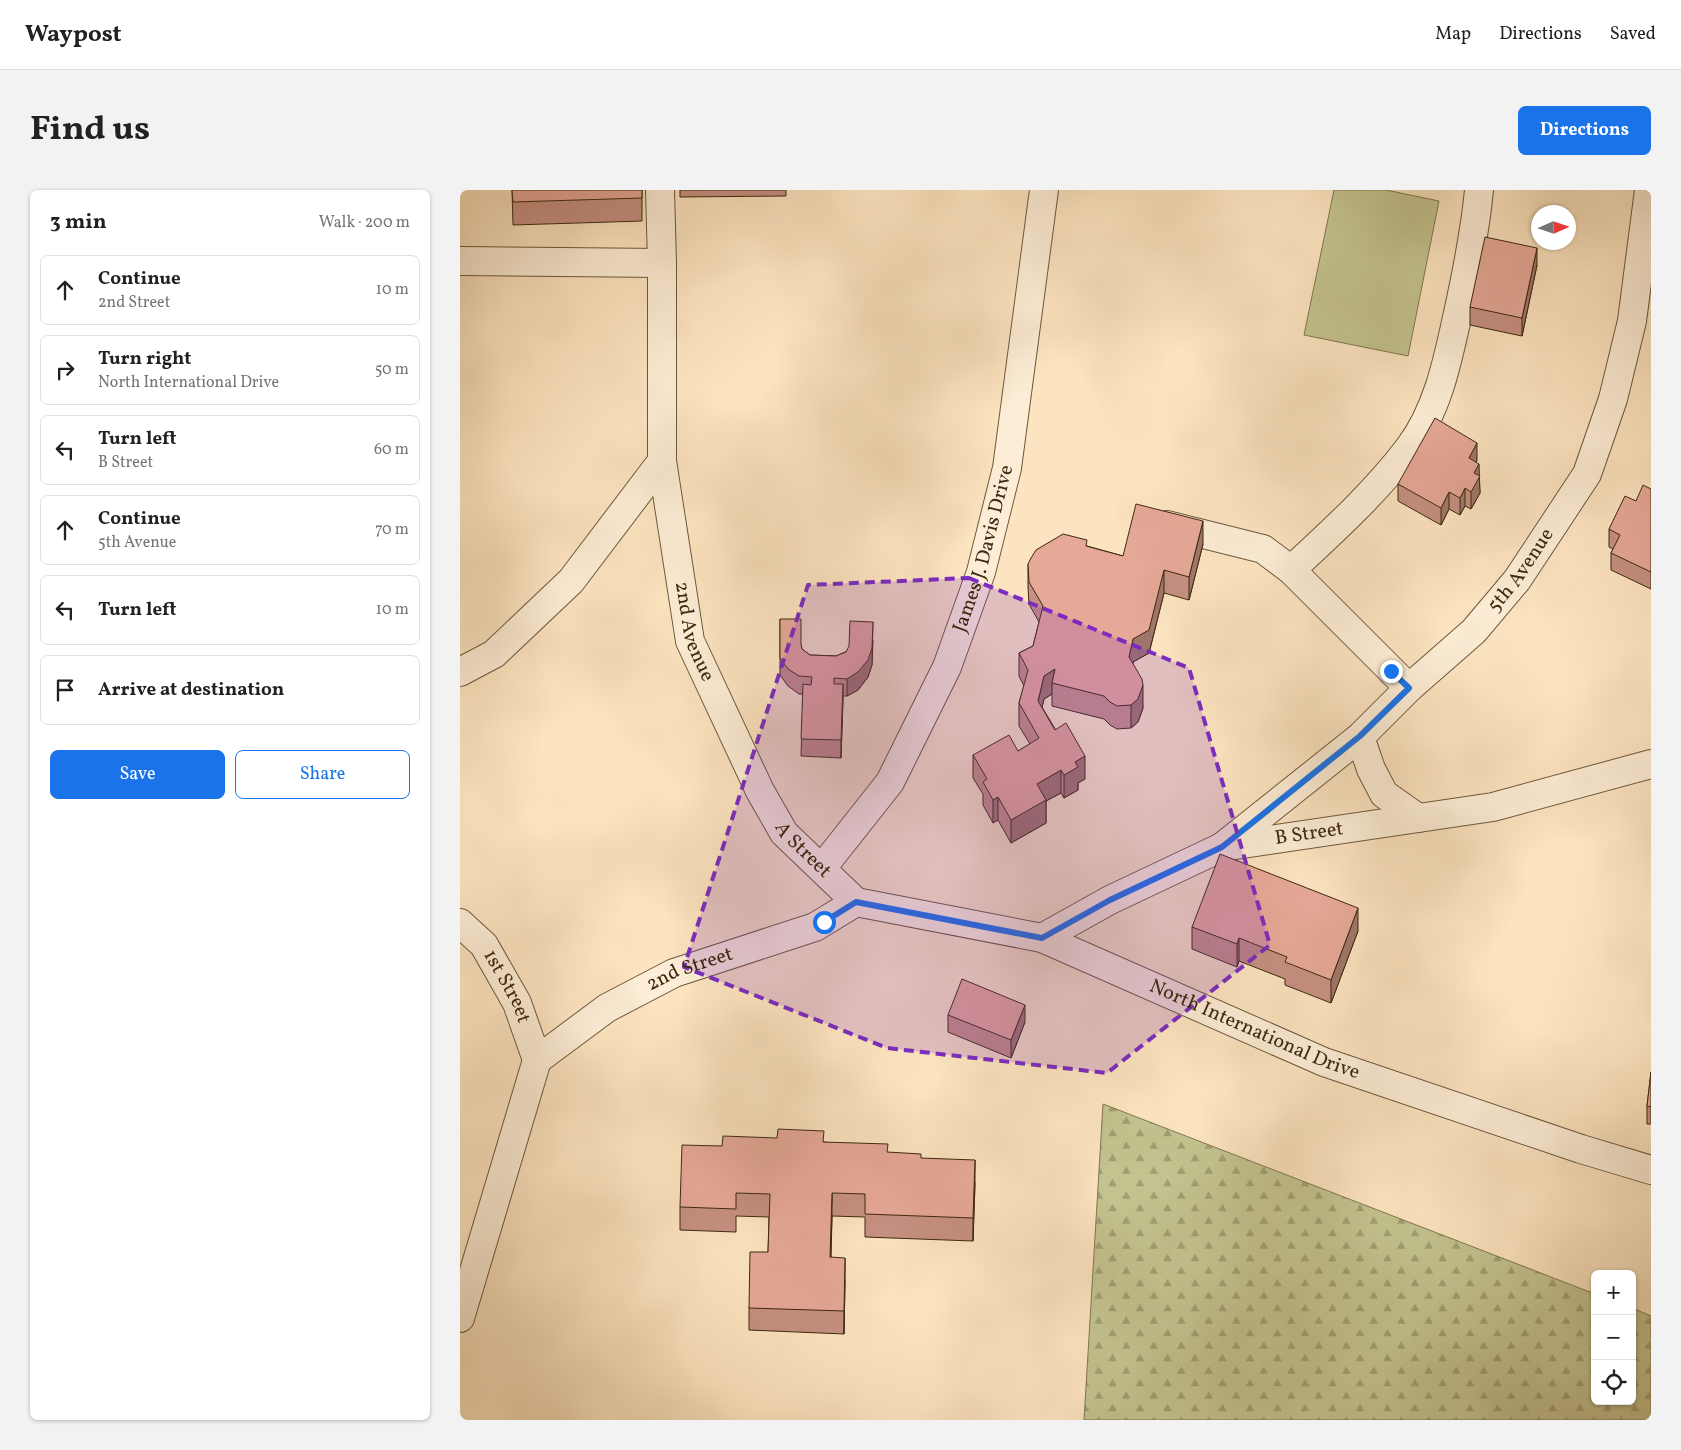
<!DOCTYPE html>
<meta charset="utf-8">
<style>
body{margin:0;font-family:Vollkorn,serif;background:#f2f2f2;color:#202124}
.controls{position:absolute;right:15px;bottom:15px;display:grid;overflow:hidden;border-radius:8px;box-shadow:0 1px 4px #0004}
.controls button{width:45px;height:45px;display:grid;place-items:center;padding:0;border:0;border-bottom:1px solid #e0e0e0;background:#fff;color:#202124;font:25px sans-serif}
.compass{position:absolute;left:1071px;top:15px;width:45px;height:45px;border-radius:50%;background:#fff;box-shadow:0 1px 4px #0004;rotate:87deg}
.stop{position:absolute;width:15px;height:15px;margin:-11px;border:4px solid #1a73e8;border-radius:50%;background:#fff}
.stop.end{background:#1a73e8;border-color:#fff;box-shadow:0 1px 5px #0008}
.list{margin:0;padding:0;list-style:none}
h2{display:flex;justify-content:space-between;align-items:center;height:65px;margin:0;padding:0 20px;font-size:21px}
h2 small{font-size:16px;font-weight:400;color:#757577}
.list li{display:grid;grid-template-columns:32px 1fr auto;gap:15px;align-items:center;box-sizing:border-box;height:70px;margin:0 10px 10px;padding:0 10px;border:1px solid #e0e0e0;border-radius:8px}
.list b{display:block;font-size:19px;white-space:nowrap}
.list p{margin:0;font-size:16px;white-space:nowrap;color:#757577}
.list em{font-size:16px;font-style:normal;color:#757577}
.actions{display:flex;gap:10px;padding:15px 20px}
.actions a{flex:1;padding:11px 0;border:1px solid #1a73e8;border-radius:8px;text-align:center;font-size:18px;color:#1a73e8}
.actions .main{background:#1a73e8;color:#fff}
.icon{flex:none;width:28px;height:28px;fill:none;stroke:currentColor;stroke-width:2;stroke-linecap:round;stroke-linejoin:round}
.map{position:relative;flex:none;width:1191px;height:1230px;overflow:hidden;border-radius:8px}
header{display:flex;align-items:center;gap:30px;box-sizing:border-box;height:70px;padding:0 25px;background:#fff;border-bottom:1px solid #e0e0e0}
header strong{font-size:24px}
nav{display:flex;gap:28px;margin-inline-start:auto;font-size:18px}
.intro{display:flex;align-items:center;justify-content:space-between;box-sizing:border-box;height:120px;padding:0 30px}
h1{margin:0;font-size:35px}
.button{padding:12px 22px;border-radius:8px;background:#1a73e8;color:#fff;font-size:18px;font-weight:700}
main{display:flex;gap:30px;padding:0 30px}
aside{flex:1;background:#fff;border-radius:8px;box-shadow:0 1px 4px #0004}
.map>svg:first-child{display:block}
</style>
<header>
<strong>Waypost</strong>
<nav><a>Map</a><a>Directions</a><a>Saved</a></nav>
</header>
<div class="intro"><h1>Find us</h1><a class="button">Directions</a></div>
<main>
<aside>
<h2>3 min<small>Walk · 200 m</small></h2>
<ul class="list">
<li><svg class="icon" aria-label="ahead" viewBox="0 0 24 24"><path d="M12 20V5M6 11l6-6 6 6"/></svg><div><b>Continue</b><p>2nd Street</p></div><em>10 m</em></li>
<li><svg class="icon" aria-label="right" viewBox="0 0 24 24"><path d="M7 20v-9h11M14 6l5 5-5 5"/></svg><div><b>Turn right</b><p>North International Drive</p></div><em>50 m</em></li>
<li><svg class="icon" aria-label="left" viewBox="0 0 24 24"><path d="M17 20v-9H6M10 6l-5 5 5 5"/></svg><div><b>Turn left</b><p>B Street</p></div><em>60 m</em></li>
<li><svg class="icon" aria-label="ahead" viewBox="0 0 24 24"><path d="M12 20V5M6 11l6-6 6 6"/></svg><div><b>Continue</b><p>5th Avenue</p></div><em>70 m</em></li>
<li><svg class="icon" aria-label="left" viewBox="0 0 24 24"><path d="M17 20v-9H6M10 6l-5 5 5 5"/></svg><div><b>Turn left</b></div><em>10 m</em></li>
<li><svg class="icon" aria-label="arrive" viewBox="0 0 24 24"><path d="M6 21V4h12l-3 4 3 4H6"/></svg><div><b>Arrive at destination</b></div></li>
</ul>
<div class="actions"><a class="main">Save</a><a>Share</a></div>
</aside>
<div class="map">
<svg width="1191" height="1230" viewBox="0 0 1191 1230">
<defs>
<pattern id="forest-firs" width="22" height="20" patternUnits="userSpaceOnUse" patternTransform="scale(1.25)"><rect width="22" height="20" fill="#c3c38f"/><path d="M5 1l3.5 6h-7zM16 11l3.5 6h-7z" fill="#a09e73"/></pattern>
</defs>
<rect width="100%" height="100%" fill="#fce4c0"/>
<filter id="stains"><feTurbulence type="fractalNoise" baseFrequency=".004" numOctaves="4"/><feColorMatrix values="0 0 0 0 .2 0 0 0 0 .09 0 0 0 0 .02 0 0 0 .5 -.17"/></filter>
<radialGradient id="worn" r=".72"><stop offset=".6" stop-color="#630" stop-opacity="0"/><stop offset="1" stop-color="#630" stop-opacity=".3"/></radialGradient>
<polygon fill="#c3c38f" stroke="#807650" points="874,0 926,0 979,11 948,166 844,145"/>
<polygon fill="url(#forest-firs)" stroke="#807650" points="643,914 1135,1104 1135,1211 1172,1211 1172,1118 1191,1126 1191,1230 624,1230"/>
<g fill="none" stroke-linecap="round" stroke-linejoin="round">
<defs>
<g id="minor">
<path id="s1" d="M 200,0 L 202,73 L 202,271 L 230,451 L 300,601 L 324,643 L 396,712"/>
<polyline points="0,71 202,73"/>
<polyline points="707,335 803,359 831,380 949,498"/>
<path d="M 831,380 C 872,342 915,303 949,258 C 978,220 988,169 998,123 C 1007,82 1015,42 1019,0"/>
<polyline points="0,482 34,464 111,391 202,271"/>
<polyline points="900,547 911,579 924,604 958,628"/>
<path id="s2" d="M 762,657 L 900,547 L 949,498 L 1014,441 L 1057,390 L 1127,284 L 1153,209 L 1172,131 L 1189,0"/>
<path id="s3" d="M 362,678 L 430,592 L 487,477 L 521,382 L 547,278 L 584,0"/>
<path id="s4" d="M 396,712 L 582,748 L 864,872 L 1121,959 L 1191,980"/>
<path id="s5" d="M 0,733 L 24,755 L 57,813 L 77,870"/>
<path id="s6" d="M 582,748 L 650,710 L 762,657 L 1033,617 L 1191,574"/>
<path id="s7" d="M 77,870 L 147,818 L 214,783 L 355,737 L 396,712"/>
<polyline points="0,1128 77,870"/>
</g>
</defs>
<use href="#minor" stroke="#6d583c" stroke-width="30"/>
<use href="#minor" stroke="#fdedd6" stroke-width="28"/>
</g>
<g fill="#c69082" stroke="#3d2910">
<polygon points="52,0 182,0 182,31 53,35"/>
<polygon points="220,0 326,0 326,6 220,7"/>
<polygon points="1077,75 1062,146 1010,135 1010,117"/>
<polygon points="1017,270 1016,272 1019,285 1020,303 1011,319 1005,316 1000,325 989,319 981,335 938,311 938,294"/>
<polygon points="1191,299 1191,399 1151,380 1151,363 1153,359 1149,357 1149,339 1176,311"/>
<polygon points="743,354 729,410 704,403 689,463 673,472 673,474 683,518 678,532 671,538 657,539 650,535 644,529 592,516 592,504 584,509 582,517 625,589 618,593 618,600 604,608 601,603 586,611 586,633 551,653 538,630 533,633 523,615 523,604 513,588 513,565 558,561 570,554 559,536 559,513 564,496 559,486 559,463 573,456 579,432 569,414 568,397 568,374 627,356 663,366"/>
<polygon points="320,429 341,455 342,459 350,465 376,466 413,450 412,475 408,487 398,500 387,506 383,506 381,568 341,566 343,504 339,504 328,496 320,485"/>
<polygon points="732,737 898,741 871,813 825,795 825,789 779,771 777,777 732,759"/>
<polygon points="488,825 565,832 551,868 488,842"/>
<polygon points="1191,882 1191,934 1187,934 1187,916"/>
<polygon points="364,952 461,968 515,993 513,1051 405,1047 405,1027 372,1026 371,1067 385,1091 384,1144 289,1140 289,1118 308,1062 309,1027 276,1026 276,1042 220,1040 220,1017 262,956"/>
</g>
<g fill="#a1766a" stroke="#3d2910">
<polygon points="1077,58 1077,75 1062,146 1062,128"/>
<polygon points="1017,253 1017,270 1009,285 1009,268"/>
<polygon points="1019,274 1020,303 1011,319 1011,302 1014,283"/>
<polygon points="1005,298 1005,316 1000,325 1000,308"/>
<polygon points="989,302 989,319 981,335 981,318"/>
<polygon points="743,331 743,354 729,410 729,387"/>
<polygon points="704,380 704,403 689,463 673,472 669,490 669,467 673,449"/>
<polygon points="413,432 412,475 408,487 398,500 387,506 387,489"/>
<polygon points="595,479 592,493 592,504 584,509 578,533 578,511 584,486"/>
<polygon points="383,494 383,512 381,568 381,550"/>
<polygon points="683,495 683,518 678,532 671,538 671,515"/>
<polygon points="625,566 625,589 618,593 618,600 604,608 604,585 615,572"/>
<polygon points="601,580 601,603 586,611 586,633 551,653 551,630 577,594"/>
<polygon points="538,607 538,630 533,633 533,610"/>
<polygon points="898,718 898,741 871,813 871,790"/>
<polygon points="779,748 779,771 777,777 777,754"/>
<polygon points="565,815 565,832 551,868 551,850"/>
<polygon points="515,970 515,993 513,1051 513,1028"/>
<polygon points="372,1003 372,1026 370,1090 370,1067"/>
<polygon points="385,1068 385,1091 384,1144 384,1121"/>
</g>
<g fill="#e6a897" stroke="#3d2910">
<polygon points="52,0 182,0 182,8 53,12"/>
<polygon points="1025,47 1077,58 1062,128 1010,117"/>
<polygon points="975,228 1017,253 1009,268 1019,274 1014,283 1020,286 1011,302 1005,298 1000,308 989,302 981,318 938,294"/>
<polygon points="1183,295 1191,299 1191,382 1151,363 1160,345 1149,339 1165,306 1176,311"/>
<polygon points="676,314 743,331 729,387 704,380 689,440 673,449 669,467 682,489 683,495 678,509 671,515 657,516 650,512 644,506 592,493 595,479 584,486 578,511 595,540 606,533 625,566 615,572 618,577 604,585 601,580 577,594 586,610 551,630 538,607 533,610 523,592 527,589 513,565 549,545 558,561 579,548 559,513 568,480 559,463 573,456 583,416 569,392 568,374 571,368 576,360 603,344 627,350 626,356 663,366"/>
<polygon points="320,429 341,429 341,454 342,459 350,465 376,466 386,462 389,456 390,431 413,432 412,458 408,470 398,482 387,489 374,488 374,494 383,494 381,550 341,549 343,494 351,495 352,487 339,486 328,479 320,468"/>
<polygon points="760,664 898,718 871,790 825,772 827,767 779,748 777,754 732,737"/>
<polygon points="502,789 565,815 551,850 488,825"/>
<polygon points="1191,882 1191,917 1187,916"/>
<polygon points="318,939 364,941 363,952 428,954 427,962 461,964 461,968 515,970 513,1028 405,1024 405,1004 372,1003 370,1067 385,1068 384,1121 289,1118 290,1062 308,1062 310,1004 276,1003 276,1019 220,1017 222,955 262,956 263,946 317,948"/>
</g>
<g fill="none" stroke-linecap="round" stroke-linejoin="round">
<polyline stroke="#1a73e8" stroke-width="6" points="364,732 396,712 582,748 650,710 762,657 900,546 949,498 931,481"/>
</g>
<path fill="#7b2cbf" fill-opacity="0.2" stroke="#7b2cbf" stroke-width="4" stroke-dasharray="10 6" stroke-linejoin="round" d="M 509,388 L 729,478 L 810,755 L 647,883 L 427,858 L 224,777 L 348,395 Z"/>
<g text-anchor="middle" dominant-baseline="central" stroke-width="5" stroke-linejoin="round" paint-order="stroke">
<g font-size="20" fill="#3d2910" stroke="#fdedd6">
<text stroke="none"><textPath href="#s3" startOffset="362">James J. Davis Drive</textPath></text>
<text stroke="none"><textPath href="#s2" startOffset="409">5th Avenue</textPath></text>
<text stroke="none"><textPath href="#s1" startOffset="445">2nd Avenue</textPath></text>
<text stroke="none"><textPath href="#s6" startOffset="290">B Street</textPath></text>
<text stroke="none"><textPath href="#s1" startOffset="692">A Street</textPath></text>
<text stroke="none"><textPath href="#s7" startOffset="179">2nd Street</textPath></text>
<text stroke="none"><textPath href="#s5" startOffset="80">1st Street</textPath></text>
<text stroke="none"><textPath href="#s4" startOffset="421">North International Drive</textPath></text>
</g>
</g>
<rect width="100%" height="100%" filter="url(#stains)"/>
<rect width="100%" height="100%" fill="url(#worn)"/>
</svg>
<div class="controls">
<button>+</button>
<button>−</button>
<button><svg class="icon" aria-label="locate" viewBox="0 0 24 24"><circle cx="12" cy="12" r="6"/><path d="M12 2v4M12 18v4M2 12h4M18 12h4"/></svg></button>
</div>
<svg class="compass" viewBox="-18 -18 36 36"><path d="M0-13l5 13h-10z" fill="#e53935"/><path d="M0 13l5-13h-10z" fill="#757577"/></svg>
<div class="stop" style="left:364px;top:732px"></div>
<div class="stop end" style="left:931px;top:481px"></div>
</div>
</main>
